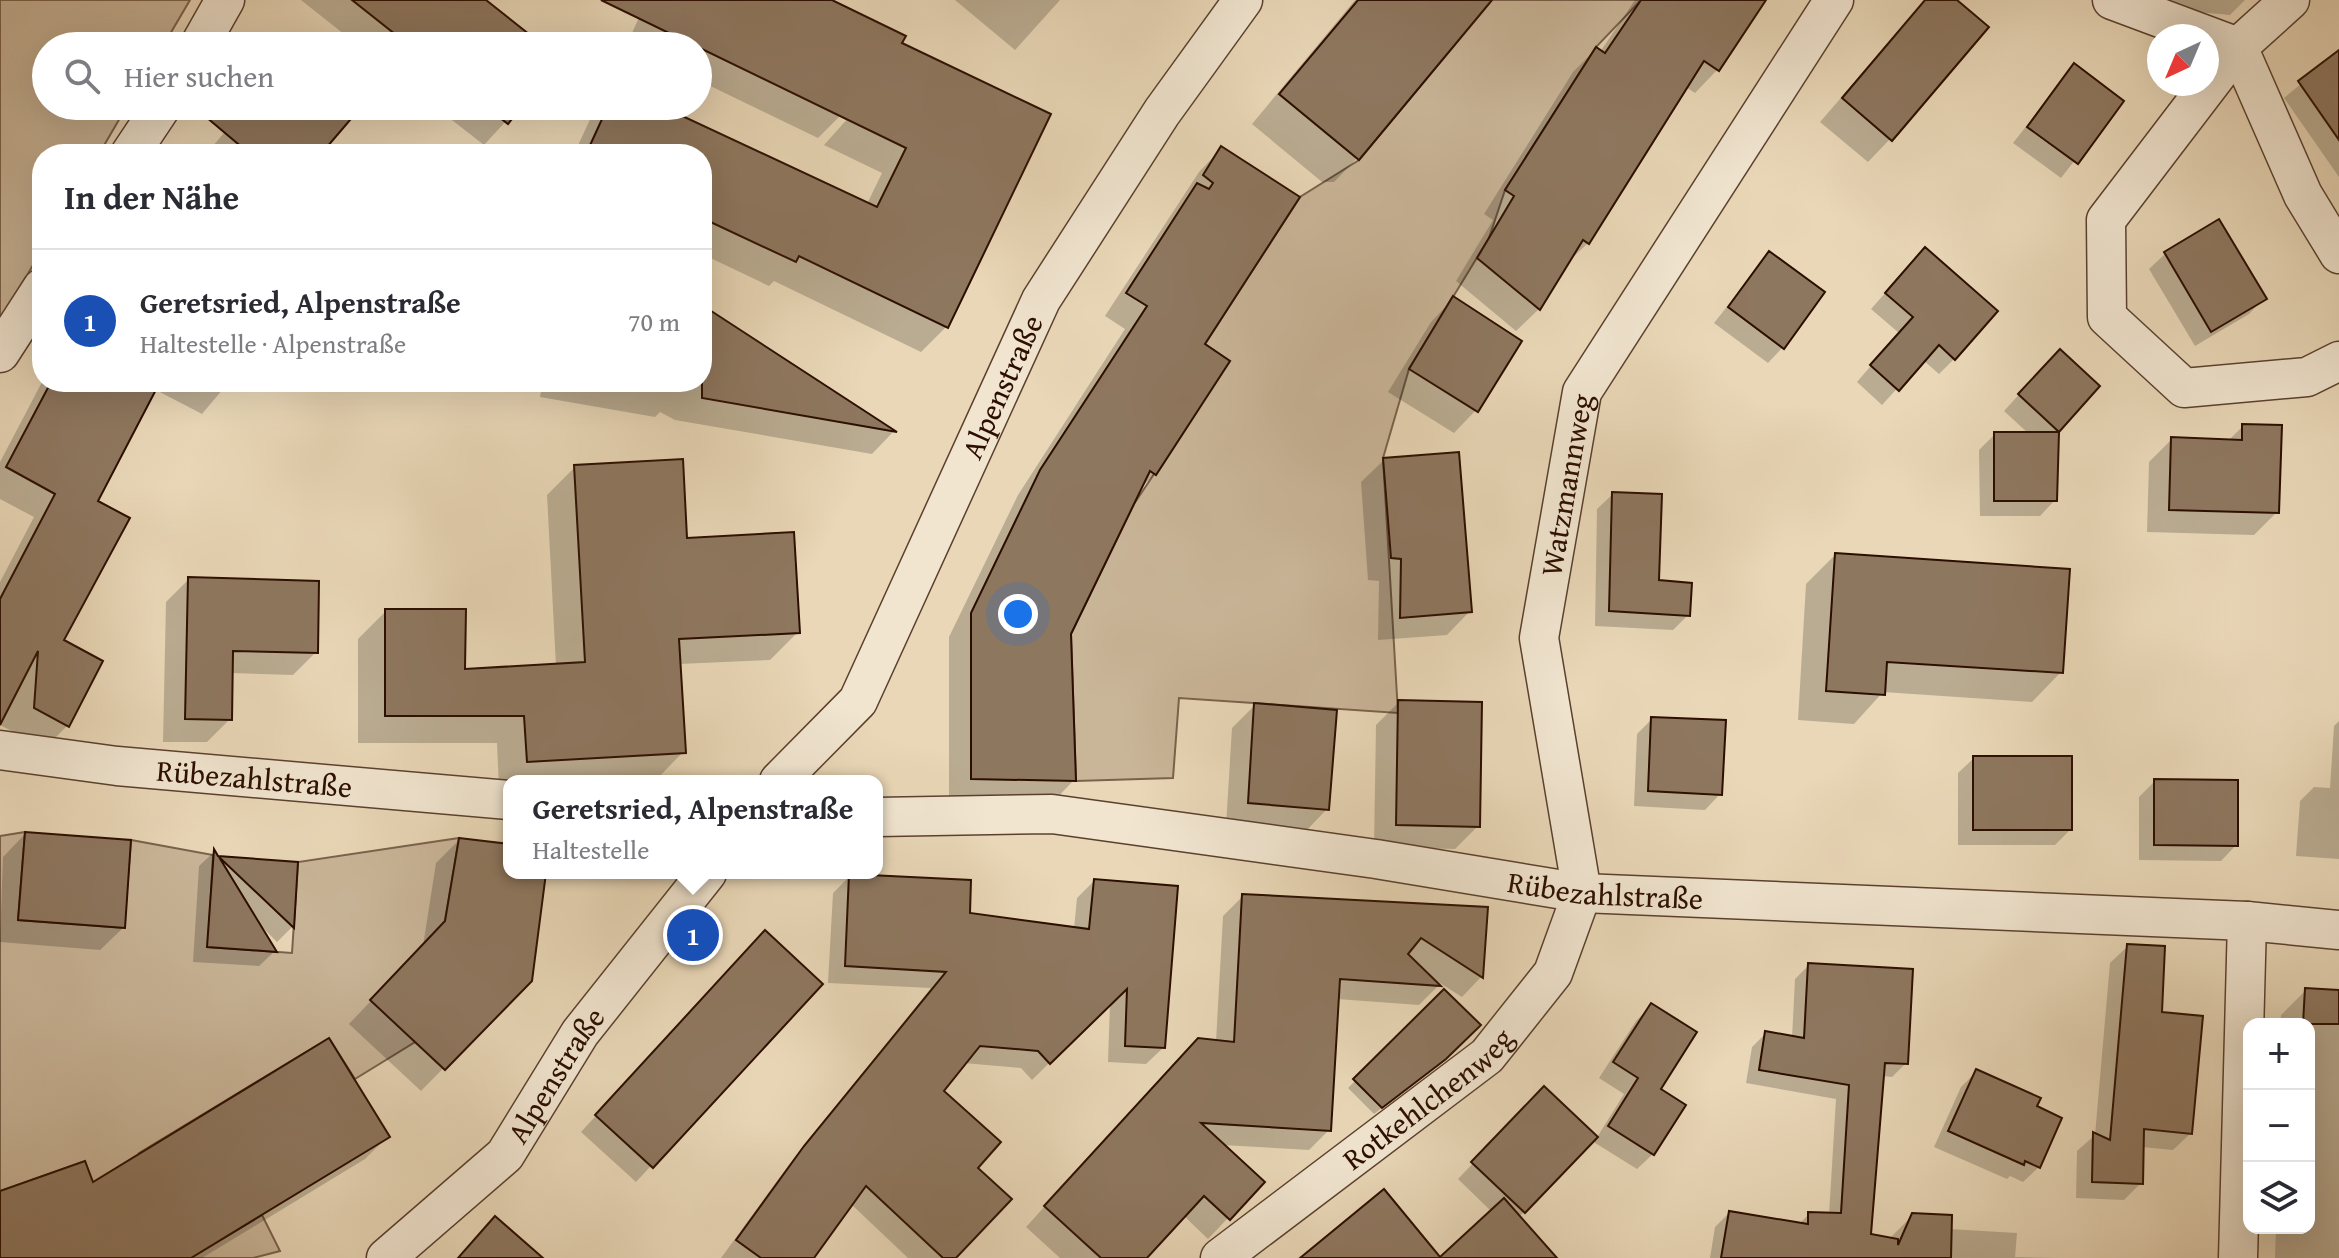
<!DOCTYPE html>
<html lang="de">
<meta charset="utf-8">
<style>
body{margin:0;font-family:"Gentium Book Plus",serif;background:#f2f2f3;color:#2b2b33}
.controls{position:absolute;right:24px;bottom:24px;display:grid;overflow:hidden;border-radius:16px;box-shadow:0 8px 32px #0002}
.controls button{width:72px;height:72px;display:grid;place-items:center;padding:0;border:0;border-bottom:2px solid #e1e1e2;background:#fff;color:#2b2b33;font:40px sans-serif}
.compass{position:absolute;left:2147px;top:24px;width:72px;height:72px;border-radius:50%;background:#fff;box-shadow:0 8px 32px #0002;rotate:224deg}
.you{position:absolute;left:1018px;top:614px;width:28px;height:28px;margin:-20px;border:6px solid #fff;border-radius:50%;background:#1a73e8;box-shadow:0 0 0 12px #1a73e833}
.badge{display:grid;place-items:center;width:52px;height:52px;border-radius:50%;background:#111827;color:#fff;font-size:26px;font-weight:700}
.pin{position:absolute;translate:-50% -50%;border:4px solid #fff;box-shadow:0 2px 8px #0006}
.popup{position:absolute;left:503px;top:775px;width:380px;height:104px;box-sizing:border-box;display:grid;place-content:center;border-radius:16px;background:#fff;filter:drop-shadow(0 2px 6px #0005);font-size:26px;white-space:nowrap;color:#7c7c81}
.popup b{font-size:30px;color:#2b2b33}
.popup::after{content:'';position:absolute;left:50%;top:100%;margin-left:-16px;border:16px solid transparent;border-top-color:#fff}
.list{margin:0;padding:0;list-style:none}
h2{display:flex;justify-content:space-between;align-items:center;height:104px;margin:0;padding:0 32px;font-size:34px}
h2 small{font-size:26px;font-weight:400;color:#7c7c81}
.list li{display:grid;grid-template-columns:52px 1fr auto;gap:24px;align-items:center;box-sizing:border-box;height:144px;padding:0 32px;border-top:2px solid #e1e1e2}
.list b{display:block;font-size:30px;white-space:nowrap}
.list p{margin:0;font-size:26px;white-space:nowrap;color:#7c7c81}
.list em{font-size:26px;font-style:normal;color:#7c7c81}
.icon{flex:none;width:44px;height:44px;fill:none;stroke:currentColor;stroke-width:2;stroke-linecap:round;stroke-linejoin:round}
.map{position:relative;flex:none;width:2339px;height:1258px;overflow:hidden}
.search{position:absolute;background:#fff;box-shadow:0 8px 32px #0002;left:32px;top:32px;width:680px;height:88px;display:flex;align-items:center;gap:20px;box-sizing:border-box;padding:0 28px;border-radius:44px;color:#7c7c81;font-size:30px}
.panel{position:absolute;background:#fff;box-shadow:0 8px 32px #0002;left:32px;top:144px;width:680px;height:248px;border-radius:32px}
.map>svg:first-child{display:block}
</style>
<div class="map">
<svg width="2339" height="1258" viewBox="0 0 2339 1258">
<rect width="100%" height="100%" fill="#e9d7b7"/>
<filter id="stains"><feTurbulence type="fractalNoise" baseFrequency=".0025" numOctaves="4"/><feColorMatrix values="0 0 0 0 .2 0 0 0 0 .09 0 0 0 0 .02 0 0 0 .5 -.17"/></filter>
<radialGradient id="worn" r=".72"><stop offset=".6" stop-color="#630" stop-opacity="0"/><stop offset="1" stop-color="#630" stop-opacity=".3"/></radialGradient>
<g fill="#c9b598" stroke="#7a624c" stroke-width="2">
<polygon points="0,0 190,0 163,46 46,46 46,106 127,106 99,154 42,154 42,250 0,321"/>
<polygon points="1492,0 1641,0 1596,47 1505,190 1489,238 1409,369 1383,458 1398,713 1179,698 1173,778 1076,781 1071,634 1134,504 1230,361 1205,344 1300,197 1359,160"/>
<polygon points="25,832 18,920 124,928 131,840 213,855 208,947 292,953 298,862 459,838 445,921 415,1042 355,1079 329,1038 139,1153 200,1252 262,1215 280,1251 253,1258 192,1258 178,1218 113,1240 85,1161 0,1191 0,836"/>
</g>
<g fill="#0003">
<polygon points="301,0 483,0 541,46 420,46 425,28 410,46 359,46"/>
<polygon points="647,0 827,0 840,116 818,138 698,80 698,46 626,46"/>
<polygon points="955,0 1060,0 1015,50"/>
<polygon points="1355,0 1490,0 1363,152 1334,182 1322,182 1252,124"/>
<polygon points="1635,0 1764,0 1717,70 1695,93 1686,87 1588,243 1566,264 1539,309 1516,331 1456,281 1493,220 1484,214 1573,72 1596,49 1600,52"/>
<polygon points="1926,0 1954,0 1890,139 1868,162 1820,122"/>
<polygon points="2167,0 2245,0 2230,15 2166,9"/>
<polygon points="910,49 946,327 921,352 774,281 769,286 702,254 702,154 574,154 593,113 600,106 657,106 867,204 882,173 824,145"/>
<polygon points="2339,53 2339,177 2284,98"/>
<polygon points="2074,66 2121,101 2061,178 2013,143"/>
<polygon points="247,106 356,106 319,154 206,154"/>
<polygon points="434,106 520,106 484,145"/>
<polygon points="1221,149 1202,344 1155,474 1138,491 1069,633 1074,780 1052,803 949,801 949,637 1018,495 1125,329 1105,316 1199,172"/>
<polygon points="2218,222 2264,298 2249,314 2195,346 2149,269 2165,254"/>
<polygon points="1769,254 1783,347 1768,363 1714,323"/>
<polygon points="1910,265 1954,359 1939,374 1923,360 1882,405 1857,382 1899,333 1871,309"/>
<polygon points="1453,299 1476,410 1454,433 1388,392 1431,322"/>
<polygon points="702,315 719,319 893,432 872,454 675,420 660,412 655,417 540,397 543,382 702,382"/>
<polygon points="2044,367 2098,386 2057,431 2055,500 2040,516 1980,516 1979,450 1995,434 2029,434 2004,411"/>
<polygon points="42,382 229,382 202,414 154,389 95,502 61,640 67,726 45,748 0,725 0,582 34,517 0,499 0,462"/>
<polygon points="2243,426 2277,512 2254,535 2147,532 2149,462 2172,439 2228,441"/>
<polygon points="1384,460 1469,612 1447,635 1378,640 1379,581 1368,580 1361,482"/>
<polygon points="575,467 798,632 770,660 679,664 683,752 655,781 509,781 499,789 497,743 358,743 358,639 386,611 463,671 556,666 547,495"/>
<polygon points="1613,494 1656,582 1688,615 1673,630 1595,626 1597,509"/>
<polygon points="1835,555 2061,672 2032,702 1883,692 1854,724 1798,720 1806,584"/>
<polygon points="189,579 316,652 293,675 231,673 230,719 207,742 163,742 166,602"/>
<polygon points="1399,702 1478,826 1455,849 1374,847 1376,725"/>
<polygon points="1254,706 1327,809 1305,832 1226,826 1232,728"/>
<polygon points="1652,719 1720,794 1705,810 1634,806 1637,734"/>
<polygon points="2339,721 2339,859 2296,856 2300,801 2314,787 2330,788 2334,726"/>
<polygon points="1974,758 2070,830 2055,845 1958,845 1958,773"/>
<polygon points="2155,781 2236,845 2221,861 2139,860 2139,797"/>
<polygon points="25,834 123,928 100,950 0,942 3,857"/>
<polygon points="459,840 509,846 509,873 544,873 530,980 421,1091 349,1024 423,946 436,863"/>
<polygon points="214,852 217,858 296,864 292,927 277,942 260,925 274,952 259,966 193,962 199,866"/>
<polygon points="850,876 968,914 1074,929 1077,898 1094,881 1164,1047 1146,1064 1108,1062 1110,1003 1032,1080 1021,1068 964,1063 941,1092 975,1168 953,1258 908,1258 851,1204 812,1258 721,1258 788,1166 931,988 828,983 833,893"/>
<polygon points="1243,896 1486,909 1481,977 1462,997 1432,978 1438,986 1419,1005 1337,999 1329,1130 1309,1150 1222,1145 1262,1182 1208,1239 1183,1215 1145,1258 1060,1258 1026,1227 1178,1060 1216,1042 1223,916"/>
<polygon points="2128,946 2159,1014 2191,1133 2173,1150 2142,1147 2141,1183 2124,1200 2076,1198 2077,1151 2095,1135 2110,963"/>
<polygon points="750,948 820,984 636,1182 581,1132"/>
<polygon points="1809,965 1906,1063 1892,1077 1882,1076 1867,1258 1710,1258 1715,1227 1729,1213 1799,1224 1809,1214 1829,1215 1836,1099 1746,1083 1752,1047 1766,1033 1792,1038 1795,979"/>
<polygon points="2306,990 2339,992 2339,1258 2275,1258 2276,1228 2309,1228 2309,1024 2280,1024 2281,1015"/>
<polygon points="1444,992 1437,1066 1374,1114 1348,1088"/>
<polygon points="1651,1005 1658,1090 1653,1154 1637,1169 1592,1141 1518,1218 1553,1258 1441,1258 1492,1212 1458,1179 1544,1089 1596,1139 1624,1094 1599,1078 1636,1021"/>
<polygon points="1977,1071 2034,1107 2039,1167 2023,1182 2010,1176 2007,1179 1934,1147 1961,1087"/>
<polygon points="387,1137 365,1159 202,1258 0,1258 0,1193 91,1185"/>
<polygon points="1913,1215 1949,1229 2017,1233 2015,1257 2059,1258 1879,1258 1887,1241"/>
</g>
<g fill="#8e775f" stroke="#2c0e00" stroke-width="2">
<polygon points="352,0 486,0 544,46 410,46"/>
<polygon points="601,0 832,0 906,36 902,43 1051,114 948,328 799,256 796,262 702,218 702,154 586,154 608,106 661,106 877,207 906,148"/>
<polygon points="1358,0 1492,0 1359,160 1279,94"/>
<polygon points="1641,0 1766,0 1719,71 1704,61 1589,244 1583,240 1540,310 1477,258 1514,196 1505,190 1596,47 1605,53"/>
<polygon points="1925,0 1957,0 1989,27 1892,141 1842,98"/>
<polygon points="2339,50 2339,140 2298,81"/>
<polygon points="2074,63 2124,101 2078,164 2027,127"/>
<polygon points="193,106 362,106 321,154 250,154"/>
<polygon points="485,106 522,106 508,124"/>
<polygon points="1221,146 1300,197 1205,344 1230,361 1156,475 1150,471 1071,634 1076,781 971,779 971,613 1040,470 1147,306 1126,293 1197,183 1209,189 1213,183 1203,175"/>
<polygon points="2219,219 2267,299 2211,332 2164,252"/>
<polygon points="1925,247 1998,311 1955,360 1939,345 1899,391 1870,365 1913,317 1885,293"/>
<polygon points="1769,251 1825,292 1784,349 1728,307"/>
<polygon points="1453,296 1522,341 1478,412 1409,369"/>
<polygon points="702,305 897,432 702,398"/>
<polygon points="2060,349 2100,386 2059,432 2018,394"/>
<polygon points="51,382 160,382 98,501 130,518 64,640 103,661 69,727 34,708 38,651 0,725 0,599 55,494 6,467"/>
<polygon points="2242,424 2282,425 2279,513 2169,510 2171,437 2242,440"/>
<polygon points="1994,432 2059,432 2057,501 1994,501"/>
<polygon points="1459,452 1472,612 1400,618 1401,559 1391,558 1383,458"/>
<polygon points="683,459 687,538 794,532 800,633 679,639 686,753 527,762 524,716 385,716 385,609 466,609 465,669 585,662 574,465"/>
<polygon points="1612,492 1662,494 1659,580 1692,583 1690,616 1609,611"/>
<polygon points="1835,553 2070,569 2063,673 1887,662 1885,695 1826,691"/>
<polygon points="188,577 319,581 318,653 233,651 232,720 185,719"/>
<polygon points="1398,700 1482,702 1480,827 1396,825"/>
<polygon points="1254,703 1337,710 1329,810 1248,803"/>
<polygon points="1651,717 1726,720 1722,795 1648,791"/>
<rect x="1973" y="756" width="99" height="74"/>
<polygon points="2154,779 2238,780 2238,846 2154,845"/>
<polygon points="25,832 131,840 125,928 18,920"/>
<polygon points="459,838 509,844 509,873 546,873 532,981 445,1070 370,1000 445,921"/>
<polygon points="214,849 218,856 298,862 294,928 219,857 277,952 207,947"/>
<polygon points="849,874 971,880 970,913 1089,929 1094,879 1178,886 1165,1048 1125,1046 1127,989 1050,1064 1038,1051 980,1046 944,1091 1001,1142 978,1168 1012,1199 956,1258 943,1258 866,1186 814,1258 761,1258 736,1240 804,1146 946,972 845,966"/>
<polygon points="1242,894 1488,907 1483,978 1421,938 1408,954 1441,986 1340,979 1331,1131 1201,1123 1265,1182 1230,1220 1204,1196 1147,1258 1101,1258 1044,1206 1198,1038 1234,1042"/>
<polygon points="765,930 823,984 653,1168 595,1115"/>
<polygon points="2127,944 2165,946 2162,1012 2203,1016 2192,1134 2144,1129 2143,1184 2092,1182 2093,1132 2110,1140"/>
<polygon points="1808,963 1913,969 1908,1064 1885,1063 1871,1234 1898,1239 1898,1245 1912,1213 1952,1215 1951,1258 1721,1258 1729,1211 1808,1224 1808,1212 1841,1213 1849,1085 1759,1070 1765,1031 1804,1038"/>
<polygon points="2305,988 2339,990 2339,1024 2303,1024"/>
<polygon points="1444,989 1481,1025 1446,1059 1382,1108 1353,1079"/>
<polygon points="1651,1003 1697,1032 1661,1089 1686,1105 1654,1155 1608,1126 1638,1078 1613,1062"/>
<polygon points="329,1038 390,1137 191,1258 0,1258 0,1191 85,1161 93,1182"/>
<polygon points="1976,1069 2041,1098 2037,1106 2062,1118 2040,1168 2025,1161 2024,1165 1948,1131"/>
<polygon points="1544,1086 1598,1137 1525,1213 1471,1162"/>
<polygon points="1384,1189 1440,1257 1504,1198 1557,1258 1300,1258"/>
<polygon points="495,1216 543,1258 458,1258"/>
</g>
<g fill="none" stroke-linecap="round" stroke-linejoin="round">
<defs>
<g id="street">
<polyline points="2112,0 2238,47 2290,0"/>
<polyline points="199,46 225,0"/>
<polyline points="130,154 162,106"/>
<polyline points="2339,254 2303,195 2238,47 2106,220 2107,317 2184,388 2307,377 2339,361"/>
<polyline points="0,353 42,288"/>
<path id="s1" d="M 0,750 L 117,766 L 509,800"/>
<path id="s2" d="M 779,781 L 858,701 L 1041,300 L 1162,112 L 1243,0"/>
<path id="s3" d="M 877,817 L 1052,814 L 1376,859 L 1582,893 L 2247,921 L 2339,930"/>
<path id="s4" d="M 386,1258 L 505,1155 L 580,1033 L 707,873"/>
<path id="s5" d="M 1220,1258 L 1487,1056 L 1553,973 L 1582,893 L 1539,638 L 1582,392 L 1834,0"/>
<polyline points="2238,1258 2247,921"/>
</g>
</defs>
<use href="#street" stroke="#5b402e" stroke-width="41"/>
<use href="#street" stroke="#f1e5d0" stroke-width="38"/>
</g>
<g text-anchor="middle" dominant-baseline="central" stroke-width="8" stroke-linejoin="round" paint-order="stroke">
<g font-size="30" fill="#2c0e00" stroke="#f1e5d0">
<text stroke="none"><textPath href="#s2" startOffset="458">Alpenstraße</textPath></text>
<text stroke="none"><textPath href="#s5" startOffset="940">Watzmannweg</textPath></text>
<text stroke="none"><textPath href="#s1" startOffset="256">Rübezahlstraße</textPath></text>
<text stroke="none"><textPath href="#s3" startOffset="734">Rübezahlstraße</textPath></text>
<text stroke="none"><textPath href="#s4" startOffset="252">Alpenstraße</textPath></text>
<text stroke="none"><textPath href="#s5" startOffset="262">Rotkehlchenweg</textPath></text>
</g>
</g>
<rect width="100%" height="100%" filter="url(#stains)"/>
<rect width="100%" height="100%" fill="url(#worn)"/>
</svg>
<div class="controls">
<button>+</button>
<button>−</button>
<button><svg class="icon" aria-label="layers" viewBox="0 0 24 24"><path d="M12 4l9 5-9 5-9-5zM3 14l9 5 9-5"/></svg></button>
</div>
<svg class="compass" viewBox="-18 -18 36 36"><path d="M0-13l5 13h-10z" fill="#e53935"/><path d="M0 13l5-13h-10z" fill="#7c7c81"/></svg>
<div class="you"></div>
<div class="pin badge" style="left:693px;top:935px;background:#1a4fb4">1</div>
<div class="popup"><b>Geretsried, Alpenstraße</b>Haltestelle</div>
<div class="search"><svg class="icon" aria-label="search" viewBox="0 0 24 24"><circle cx="10" cy="10" r="6"/><path d="M15 15l6 6"/></svg>Hier suchen</div>
<section class="panel">
<h2>In der Nähe<small></small></h2>
<ul class="list">
<li><span class="badge" style="background:#1a4fb4">1</span><div><b>Geretsried, Alpenstraße</b><p>Haltestelle · Alpenstraße</p></div><em>70 m</em></li>
</ul>
</section>
</div>
